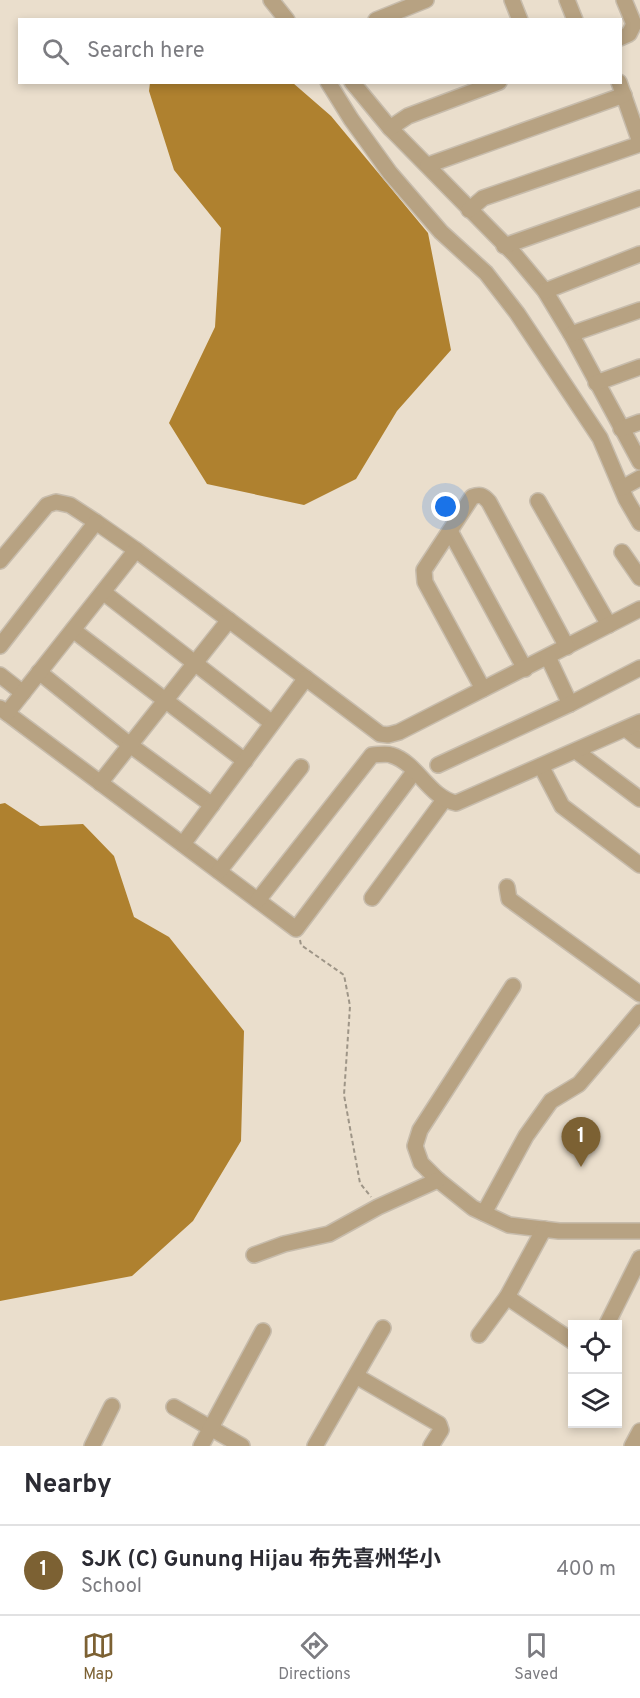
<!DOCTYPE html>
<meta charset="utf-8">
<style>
body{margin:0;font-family:Overpass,"Noto Sans SC",sans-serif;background:#f2f2f3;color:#2b2b33}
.controls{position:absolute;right:18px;bottom:18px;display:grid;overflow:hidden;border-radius:0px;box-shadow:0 3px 9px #0003}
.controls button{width:54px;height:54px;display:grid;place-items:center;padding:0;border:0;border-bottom:2px solid #e1e1e2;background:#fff;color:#2b2b33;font:30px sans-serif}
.you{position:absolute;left:446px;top:507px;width:21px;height:21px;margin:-15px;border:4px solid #fff;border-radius:50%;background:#1a73e8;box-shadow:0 0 0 9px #1a73e833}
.badge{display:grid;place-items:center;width:39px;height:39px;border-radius:50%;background:#7c6133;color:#fff;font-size:20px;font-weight:700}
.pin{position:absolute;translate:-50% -50px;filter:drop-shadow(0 2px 3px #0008)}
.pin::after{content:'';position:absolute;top:32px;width:21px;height:18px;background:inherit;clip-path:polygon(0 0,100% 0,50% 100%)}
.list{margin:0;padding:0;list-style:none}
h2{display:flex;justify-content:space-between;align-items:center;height:78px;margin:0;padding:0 24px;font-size:26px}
h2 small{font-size:20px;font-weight:400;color:#7c7c81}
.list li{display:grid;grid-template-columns:39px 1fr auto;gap:18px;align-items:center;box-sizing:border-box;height:90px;padding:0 24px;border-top:2px solid #e1e1e2}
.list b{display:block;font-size:22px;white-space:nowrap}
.list p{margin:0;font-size:20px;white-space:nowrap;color:#7c7c81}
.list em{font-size:20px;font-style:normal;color:#7c7c81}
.icon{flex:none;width:33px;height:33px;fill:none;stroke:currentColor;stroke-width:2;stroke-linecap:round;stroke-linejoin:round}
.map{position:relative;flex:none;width:640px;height:1446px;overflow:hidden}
.search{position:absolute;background:#fff;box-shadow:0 3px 9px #0003;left:18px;right:18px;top:18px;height:66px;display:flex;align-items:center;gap:15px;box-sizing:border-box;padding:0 21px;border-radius:0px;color:#7c7c81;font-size:22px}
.sheet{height:168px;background:#fff}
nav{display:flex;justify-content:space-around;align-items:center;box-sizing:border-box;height:84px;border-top:2px solid #e1e1e2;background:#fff;font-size:16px;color:#7c7c81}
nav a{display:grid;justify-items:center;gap:3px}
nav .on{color:#7c6133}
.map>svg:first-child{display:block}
</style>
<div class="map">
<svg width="640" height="1446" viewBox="0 0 640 1446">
<rect width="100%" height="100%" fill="#eadecc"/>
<g fill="#af812f">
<polygon points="150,83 293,83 331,116 428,233 451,350 397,411 356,479 304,505 207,484 169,423 215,327 221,228 174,170 149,91"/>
<polygon points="5,803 40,826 83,824 114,856 134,917 169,937 244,1031 241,1141 193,1221 132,1276 0,1301 0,804"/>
</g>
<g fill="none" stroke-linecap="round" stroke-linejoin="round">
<defs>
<g id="minor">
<polyline points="271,0 287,20"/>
<polyline points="512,0 520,20"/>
<polyline points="567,0 575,20"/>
<polyline points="376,20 426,0"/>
<polyline points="620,38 629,34 634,24 624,0"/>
<polyline points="328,82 351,119 390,173 441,232 486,273 517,313 600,438 626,499 640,523"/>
<polyline points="352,82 390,128 515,255 545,291 571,334 640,462"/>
<polyline points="619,82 640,142"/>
<polyline points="390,128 408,116 499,82"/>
<polyline points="428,165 624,95"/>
<polyline points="469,210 483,198 640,144"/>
<polyline points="504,246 640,198"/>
<polyline points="545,291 640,254"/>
<polyline points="571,334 640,310"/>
<polyline points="596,383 640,367"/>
<polyline points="621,429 640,422"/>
<polyline points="622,488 640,478"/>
<polyline points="538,501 609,625"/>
<polyline points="450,531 525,669"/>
<polyline points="622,552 640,578"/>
<polyline points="0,561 47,505 56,502 70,505 96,522 136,550 380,734 388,735 399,732 640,609"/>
<polyline points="103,592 272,723"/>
<polyline points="73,630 245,761"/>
<polyline points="0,646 96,522"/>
<polyline points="548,657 570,704"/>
<polyline points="39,672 130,745 212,805"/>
<polyline points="0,675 23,693"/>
<path d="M 483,689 L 425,582 L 424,570 L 472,497 C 480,494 483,495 489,502 L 567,647"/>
<polyline points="0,708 296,929 414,772"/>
<polyline points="7,713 136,550"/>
<polyline points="626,729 640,740"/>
<polyline points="576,751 640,799"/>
<polyline points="438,765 570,704 640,668"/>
<polyline points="541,766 562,806 640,865"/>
<polyline points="100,783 229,620"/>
<polyline points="183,844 306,678"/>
<polyline points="219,871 301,767"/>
<polyline points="507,887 509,899 640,994"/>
<polyline points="372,898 444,800"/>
<path d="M 258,900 L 372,755 C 378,755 386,753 391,755 C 418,763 428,797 456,803 L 640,722"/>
<polyline points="513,986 420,1130 415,1146 421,1163 438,1180 473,1208 509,1225 559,1231 640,1231"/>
<polyline points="484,1213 526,1136 551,1101 579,1084 640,1012"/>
<polyline points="254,1255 284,1244 329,1234 378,1207 438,1180"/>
<polyline points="507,1297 572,1341"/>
<polyline points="607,1324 640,1258"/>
<polyline points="479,1335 507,1297 544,1229"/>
<polyline points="356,1376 439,1424 441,1430 431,1446"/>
<polyline points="174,1407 242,1446"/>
<polyline points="92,1446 112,1406"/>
<polyline points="201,1446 263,1331"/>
<polyline points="315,1446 383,1328"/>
<polyline points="632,1446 640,1431"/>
</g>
</defs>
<use href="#minor" stroke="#c7bcac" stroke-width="18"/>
<polyline stroke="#9e9587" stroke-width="2" stroke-dasharray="4.5 3" stroke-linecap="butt" points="300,940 301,945 344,975 350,1006 344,1095 360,1183 371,1197"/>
<use href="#minor" stroke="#b7a282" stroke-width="15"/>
</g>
</svg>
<div class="controls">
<button><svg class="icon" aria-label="locate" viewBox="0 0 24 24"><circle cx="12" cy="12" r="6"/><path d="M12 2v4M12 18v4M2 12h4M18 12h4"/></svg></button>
<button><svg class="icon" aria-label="layers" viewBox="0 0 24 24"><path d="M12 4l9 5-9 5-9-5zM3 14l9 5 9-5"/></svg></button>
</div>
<div class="you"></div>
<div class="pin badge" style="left:581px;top:1167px">1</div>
<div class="search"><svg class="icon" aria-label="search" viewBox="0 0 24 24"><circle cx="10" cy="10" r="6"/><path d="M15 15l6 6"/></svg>Search here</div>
</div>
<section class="sheet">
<h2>Nearby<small></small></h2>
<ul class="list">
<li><span class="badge">1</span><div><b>SJK (C) Gunung Hijau 布先喜州华小</b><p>School</p></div><em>400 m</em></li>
</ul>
</section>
<nav>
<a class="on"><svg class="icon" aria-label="map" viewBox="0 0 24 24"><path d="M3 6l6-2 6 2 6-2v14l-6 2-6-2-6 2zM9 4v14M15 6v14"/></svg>Map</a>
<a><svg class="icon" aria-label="directions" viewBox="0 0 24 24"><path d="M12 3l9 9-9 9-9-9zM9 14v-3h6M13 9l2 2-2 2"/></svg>Directions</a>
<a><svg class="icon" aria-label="saved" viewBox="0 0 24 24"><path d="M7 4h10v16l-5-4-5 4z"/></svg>Saved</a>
</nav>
